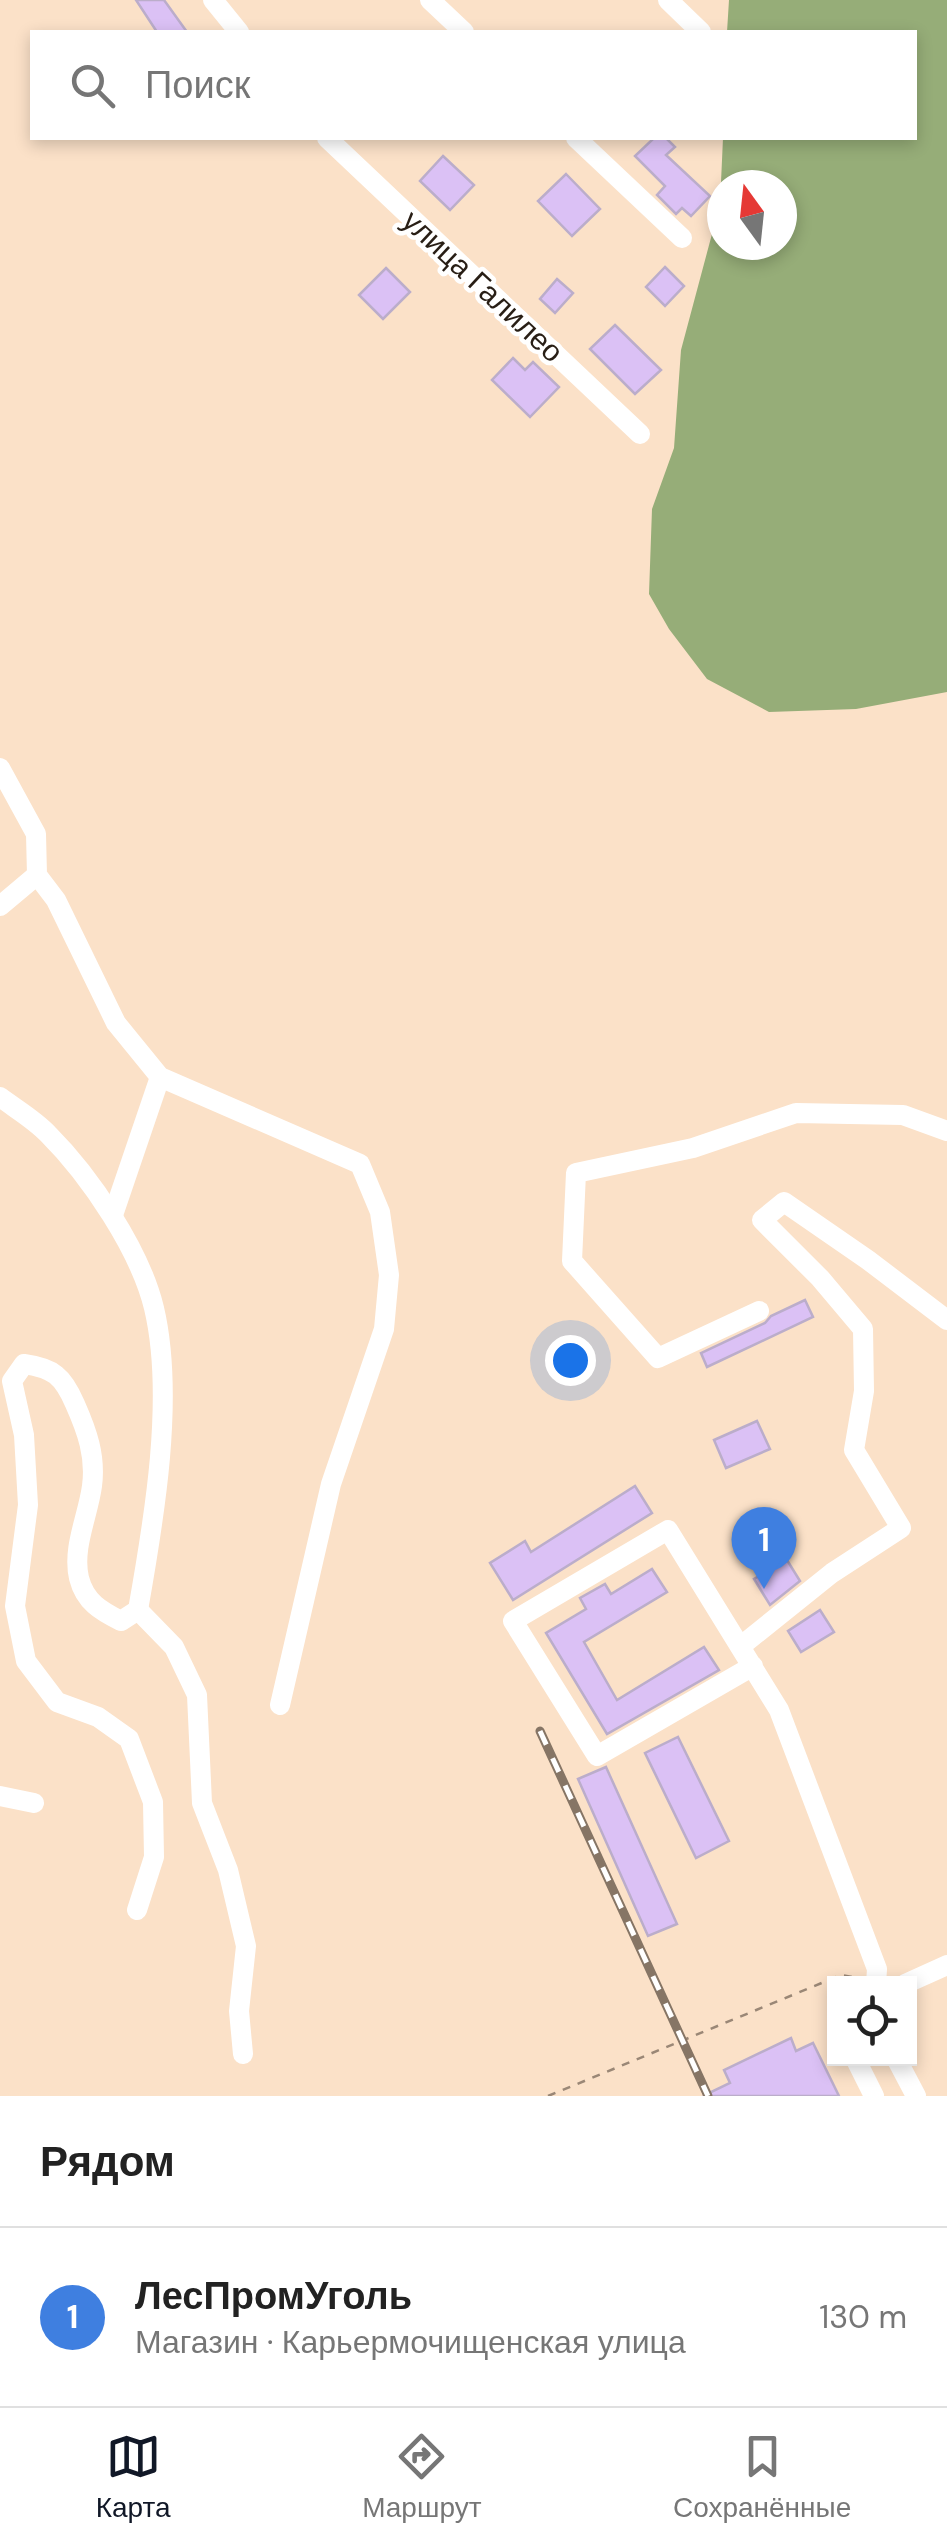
<!DOCTYPE html>
<html lang="ru">
<meta charset="utf-8">
<style>
body{margin:0;font-family:"DM Sans",sans-serif;background:#f6f6f6;color:#222}
.controls{position:absolute;right:30px;bottom:30px;display:grid;overflow:hidden;border-radius:0px;box-shadow:0 5px 15px #0003}
.controls button{width:90px;height:90px;display:grid;place-items:center;padding:0;border:0;border-bottom:2px solid #e0e0e0;background:#fff;color:#222;font:50px sans-serif}
.compass{position:absolute;left:707px;top:170px;width:90px;height:90px;border-radius:50%;background:#fff;box-shadow:0 5px 15px #0003;rotate:345deg}
.you{position:absolute;left:570px;top:1360px;width:35px;height:35px;margin:-25px;border:8px solid #fff;border-radius:50%;background:#1a73e8;box-shadow:0 0 0 15px #1a73e833}
.badge{display:grid;place-items:center;width:65px;height:65px;border-radius:50%;background:#111827;color:#fff;font-size:32px;font-weight:700}
.pin{position:absolute;translate:-50% -82px;filter:drop-shadow(0 2px 5px #0008)}
.pin::after{content:'';position:absolute;top:52px;width:35px;height:30px;background:inherit;clip-path:polygon(0 0,100% 0,50% 100%)}
.list{margin:0;padding:0;list-style:none}
h2{display:flex;justify-content:space-between;align-items:center;height:130px;margin:0;padding:0 40px;font-size:42px}
h2 small{font-size:32px;font-weight:400;color:#767676}
.list li{display:grid;grid-template-columns:65px 1fr auto;gap:30px;align-items:center;box-sizing:border-box;height:180px;padding:0 40px;border-top:2px solid #e0e0e0}
.list b{display:block;font-size:38px;white-space:nowrap}
.list p{margin:0;font-size:32px;white-space:nowrap;color:#767676}
.list em{font-size:32px;font-style:normal;color:#767676}
.icon{flex:none;width:55px;height:55px;fill:none;stroke:currentColor;stroke-width:2;stroke-linecap:round;stroke-linejoin:round}
.map{position:relative;flex:none;width:947px;height:2096px;overflow:hidden}
.search{position:absolute;background:#fff;box-shadow:0 5px 15px #0003;left:30px;right:30px;top:30px;height:110px;display:flex;align-items:center;gap:25px;box-sizing:border-box;padding:0 35px;border-radius:0px;color:#767676;font-size:38px}
.sheet{height:310px;background:#fff}
nav{display:flex;justify-content:space-around;align-items:center;box-sizing:border-box;height:140px;border-top:2px solid #e0e0e0;background:#fff;font-size:28px;color:#767676}
nav a{display:grid;justify-items:center;gap:5px}
nav .on{color:#111827}
.map>svg:first-child{display:block}
</style>
<div class="map">
<svg width="947" height="2096" viewBox="0 0 947 2096">
<rect width="100%" height="100%" fill="#fbe1c8"/>
<path fill="#96ad78" fill-rule="evenodd" d="M 729,0 L 947,0 L 947,692 L 856,709 L 769,712 L 707,679 L 669,629 L 649,594 L 652,509 L 674,448 L 681,350 L 720,204 L 723,138 L 914,138 L 914,32 L 727,32 ZM 722,185 L 782,185 L 782,245 L 722,245 Z"/>
<g fill="#dbc1f5" stroke="#bbadca" stroke-width="2.5">
<polygon points="136,0 164,0 187,32 157,32"/>
<polygon points="654,138 666,138 675,147 666,155 710,196 691,216 682,208 676,214 657,195 665,186 635,156"/>
<polygon points="443,156 474,185 450,210 420,181"/>
<polygon points="566,174 600,209 572,236 538,201"/>
<polygon points="665,267 684,286 665,306 646,287"/>
<polygon points="386,268 410,292 383,319 359,295"/>
<polygon points="557,279 573,293 555,313 540,299"/>
<polygon points="615,325 661,370 635,394 590,349"/>
<polygon points="513,358 525,370 533,362 559,387 530,417 492,380"/>
<polygon points="805,1300 813,1317 707,1367 701,1353 765,1323 771,1316"/>
<polygon points="757,1421 770,1449 726,1468 714,1440"/>
<polygon points="635,1486 652,1513 513,1600 490,1563 525,1541 531,1552"/>
<polygon points="787,1560 800,1581 770,1605 754,1579"/>
<polygon points="652,1569 667,1592 584,1642 617,1700 704,1647 719,1670 607,1734 546,1633 586,1609 580,1598 605,1584 611,1594"/>
<polygon points="820,1610 834,1632 801,1652 788,1631"/>
<polygon points="678,1737 729,1841 696,1858 645,1753"/>
<polygon points="606,1767 677,1924 648,1936 578,1779"/>
<polygon points="791,2038 796,2051 813,2043 839,2096 703,2096 730,2083 724,2070"/>
</g>
<g fill="none" stroke-linecap="round" stroke-linejoin="round">
<polyline stroke="#9a8776" stroke-width="2.5" stroke-dasharray="8 8" stroke-linecap="butt" points="548,2096 841,1975 857,1978"/>
<g stroke="#fff" stroke-width="20">
<polyline points="213,0 239,32"/>
<polyline points="430,0 464,32"/>
<polyline points="668,0 701,32"/>
<polyline points="327,138 640,434"/>
<polyline points="576,138 682,238"/>
<polyline points="0,768 36,834 37,875 56,900 116,1023 160,1077 360,1164 380,1212 389,1275 384,1329 331,1484 280,1705"/>
<polyline points="0,906 37,875"/>
<path d="M 0,1097 C 16,1109 35,1120 48,1134 C 90,1176 140,1250 154,1308 C 175,1397 154,1520 138,1610 L 121,1621 C 101,1611 85,1602 79,1578 C 72,1548 88,1516 92,1486 C 96,1456 87,1431 75,1404 C 63,1376 53,1368 24,1364 L 12,1381 L 24,1435 L 28,1505 L 15,1606 L 26,1661 L 57,1702 L 98,1717 L 129,1739 L 153,1802 L 154,1857 L 137,1910"/>
<polyline points="113,1215 160,1077"/>
<polyline points="759,1311 658,1358 572,1261 576,1173 693,1148 796,1113 903,1115 947,1131"/>
<polyline points="138,1610 174,1647 197,1695 202,1803 228,1870 246,1946 239,2011 243,2054"/>
<polyline points="741,1646 832,1573 901,1528 854,1450 864,1391 863,1329 820,1278 762,1220 784,1202 868,1260 947,1320"/>
<polyline points="753,1666 597,1756 513,1621 668,1530 779,1710 877,1969 876,1984"/>
<polyline points="0,1796 34,1803"/>
<polyline points="905,1984 947,1965"/>
<polyline points="855,2058 874,2096"/>
<polyline points="896,2058 916,2096"/>
</g>
<defs>
<polyline id="rail" points="540,1731 708,2096"/>
</defs>
<use href="#rail" stroke="#867565" stroke-width="9"/>
<use href="#rail" stroke="#fff" stroke-width="5" stroke-dasharray="15" stroke-linecap="butt"/>
</g>
<g text-anchor="middle" dominant-baseline="central" stroke-width="9" stroke-linejoin="round" paint-order="stroke">
<g font-size="30" fill="#281e15" stroke="#fff">
<text transform="translate(483 286) rotate(43)">улица Галилео</text>
</g>
</g>
</svg>
<div class="controls">
<button><svg class="icon" aria-label="locate" viewBox="0 0 24 24"><circle cx="12" cy="12" r="6"/><path d="M12 2v4M12 18v4M2 12h4M18 12h4"/></svg></button>
</div>
<svg class="compass" viewBox="-18 -18 36 36"><path d="M0-13l5 13h-10z" fill="#e53935"/><path d="M0 13l5-13h-10z" fill="#767676"/></svg>
<div class="you"></div>
<div class="pin badge" style="left:764px;top:1589px;background:#3f7fe0">1</div>
<div class="search"><svg class="icon" aria-label="search" viewBox="0 0 24 24"><circle cx="10" cy="10" r="6"/><path d="M15 15l6 6"/></svg>Поиск</div>
</div>
<section class="sheet">
<h2>Рядом<small></small></h2>
<ul class="list">
<li><span class="badge" style="background:#3f7fe0">1</span><div><b>ЛесПромУголь</b><p>Магазин · Карьермочищенская улица</p></div><em>130 m</em></li>
</ul>
</section>
<nav>
<a class="on"><svg class="icon" aria-label="map" viewBox="0 0 24 24"><path d="M3 6l6-2 6 2 6-2v14l-6 2-6-2-6 2zM9 4v14M15 6v14"/></svg>Карта</a>
<a><svg class="icon" aria-label="directions" viewBox="0 0 24 24"><path d="M12 3l9 9-9 9-9-9zM9 14v-3h6M13 9l2 2-2 2"/></svg>Маршрут</a>
<a><svg class="icon" aria-label="saved" viewBox="0 0 24 24"><path d="M7 4h10v16l-5-4-5 4z"/></svg>Сохранённые</a>
</nav>
